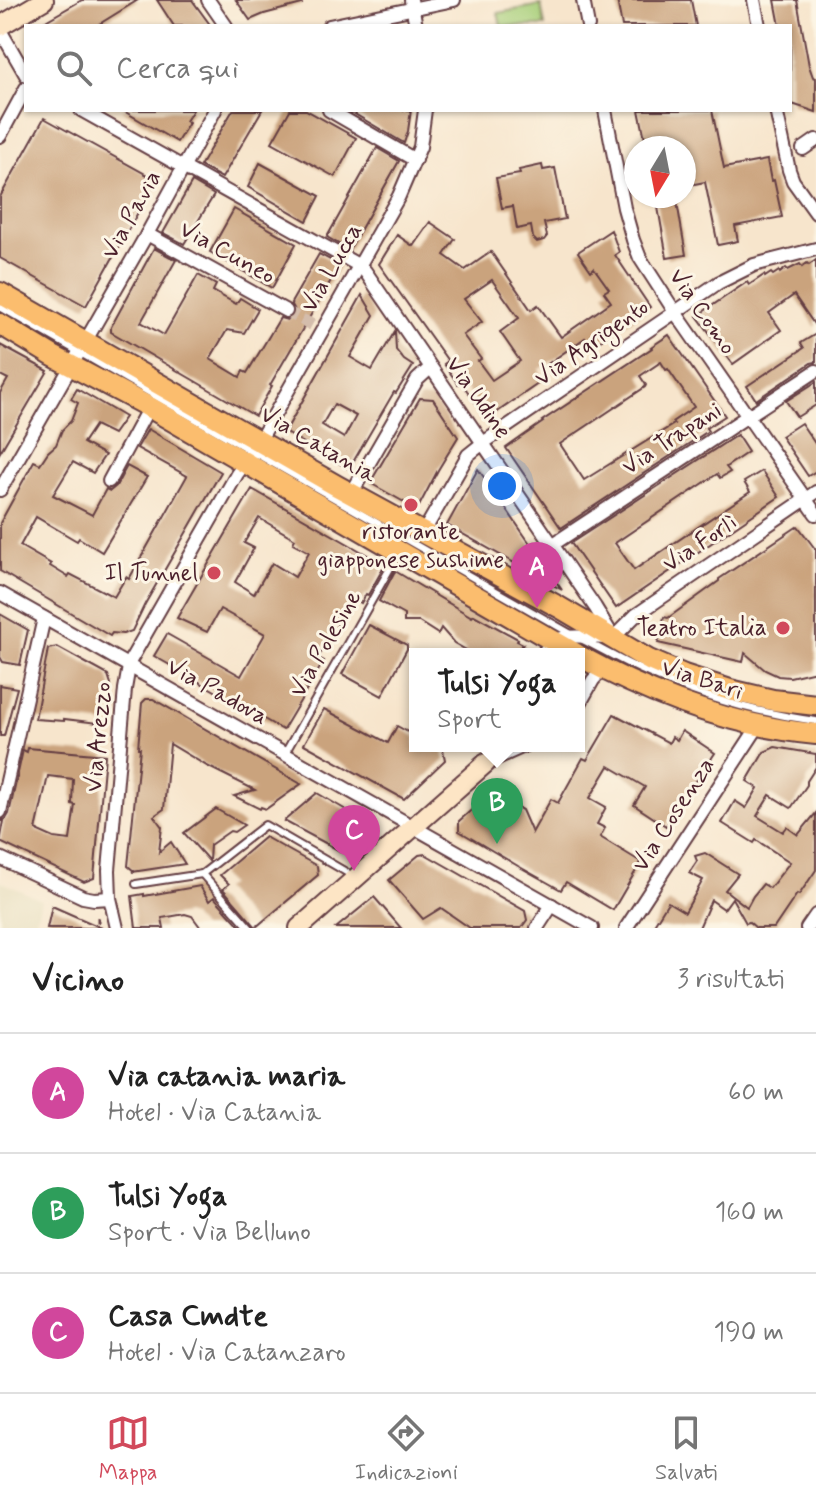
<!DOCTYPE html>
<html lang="it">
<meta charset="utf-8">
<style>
body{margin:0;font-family:Mynerve,sans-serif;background:#f6f6f6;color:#222}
.compass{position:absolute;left:624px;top:136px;width:72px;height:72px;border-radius:50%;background:#fff;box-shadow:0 2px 6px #0004;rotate:190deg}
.you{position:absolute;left:502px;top:486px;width:28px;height:28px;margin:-20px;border:6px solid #fff;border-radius:50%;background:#1a73e8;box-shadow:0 0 0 12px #1a73e833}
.badge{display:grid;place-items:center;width:52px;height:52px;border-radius:50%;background:#d1495b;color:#fff;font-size:26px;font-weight:700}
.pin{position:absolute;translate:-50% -66px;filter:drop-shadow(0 2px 4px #0008)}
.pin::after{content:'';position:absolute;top:42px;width:28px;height:24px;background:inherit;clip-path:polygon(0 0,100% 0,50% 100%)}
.popup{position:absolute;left:409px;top:648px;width:176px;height:104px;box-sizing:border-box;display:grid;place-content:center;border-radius:0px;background:#fff;filter:drop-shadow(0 2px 6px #0005);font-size:26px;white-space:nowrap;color:#767676}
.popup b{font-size:30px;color:#222}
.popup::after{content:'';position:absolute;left:50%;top:100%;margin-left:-16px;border:16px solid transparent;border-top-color:#fff}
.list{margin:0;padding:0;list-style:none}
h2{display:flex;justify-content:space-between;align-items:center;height:104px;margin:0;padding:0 32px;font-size:34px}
h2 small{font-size:26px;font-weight:400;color:#767676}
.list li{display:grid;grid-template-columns:52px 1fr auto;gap:24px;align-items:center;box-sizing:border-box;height:120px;padding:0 32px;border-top:2px solid #e0e0e0}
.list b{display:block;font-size:30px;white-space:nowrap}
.list p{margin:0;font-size:26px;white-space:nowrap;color:#767676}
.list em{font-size:26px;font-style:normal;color:#767676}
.icon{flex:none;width:44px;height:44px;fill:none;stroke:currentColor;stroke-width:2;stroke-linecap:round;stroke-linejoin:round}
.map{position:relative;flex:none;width:816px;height:928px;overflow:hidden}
.search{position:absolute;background:#fff;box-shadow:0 2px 6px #0004;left:24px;right:24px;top:24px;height:88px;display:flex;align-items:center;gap:20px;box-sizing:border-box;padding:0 28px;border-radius:0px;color:#767676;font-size:30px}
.sheet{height:464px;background:#fff}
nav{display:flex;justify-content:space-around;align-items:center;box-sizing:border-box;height:112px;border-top:2px solid #e0e0e0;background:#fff;font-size:22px;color:#767676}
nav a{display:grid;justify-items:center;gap:4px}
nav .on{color:#d1495b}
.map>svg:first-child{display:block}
</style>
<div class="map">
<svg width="816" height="928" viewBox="0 0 816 928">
<rect width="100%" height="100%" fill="#fcf5e5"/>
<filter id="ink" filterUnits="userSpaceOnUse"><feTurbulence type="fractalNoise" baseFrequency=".0125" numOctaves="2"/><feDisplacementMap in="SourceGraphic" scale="16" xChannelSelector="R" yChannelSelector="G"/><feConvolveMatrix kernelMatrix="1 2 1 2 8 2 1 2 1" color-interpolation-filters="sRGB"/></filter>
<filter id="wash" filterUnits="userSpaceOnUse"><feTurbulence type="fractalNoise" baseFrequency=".006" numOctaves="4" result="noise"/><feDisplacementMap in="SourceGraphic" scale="32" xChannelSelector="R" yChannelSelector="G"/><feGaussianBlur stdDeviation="1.8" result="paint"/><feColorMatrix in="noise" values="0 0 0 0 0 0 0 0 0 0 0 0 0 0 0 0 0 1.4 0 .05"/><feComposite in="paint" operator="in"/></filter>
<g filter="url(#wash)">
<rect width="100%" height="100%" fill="#f7e5cc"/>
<polygon fill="#e5dbba" points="0,881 41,900 34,928 0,928"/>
<polygon fill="#a8cf7a" stroke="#797752" stroke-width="2" points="541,5 545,26 501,26 498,13"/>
<g id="blocks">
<g fill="#caa37d" fill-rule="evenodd">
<polygon points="82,0 138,0 96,26 37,26"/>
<polygon points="157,0 192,0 211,26 174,26"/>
<polygon points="236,0 302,0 302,4 264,14 250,20"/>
<polygon points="617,0 691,0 696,26 622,26"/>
<polygon points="775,0 797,0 809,66 813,77 816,78 816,112 792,104 790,94 790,26 780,26"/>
<polygon points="122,110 193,110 186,121 189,123 177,142"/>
<polygon points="233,110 262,110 222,178 200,166"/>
<polygon points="290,110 306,110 356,138 335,177 272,142"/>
<polygon points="348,110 411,110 408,131 404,143"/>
<polygon points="639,110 712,110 724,168 767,160 771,181 774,180 782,217 735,226 738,241 718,245 705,182 684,186 684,148 647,148"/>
<polygon points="44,118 156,180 86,306 0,258 0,197"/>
<polygon points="377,148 399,161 349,250 327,237"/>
<polygon points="260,163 320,196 307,221 248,187"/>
<polygon points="542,165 543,170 555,168 565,219 544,223 547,236 544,240 537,242 533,238 531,226 517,229 513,206 502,208 496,178 520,174 519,170"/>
<polygon points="192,182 214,195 184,244 163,233"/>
<polygon points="656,196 676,196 686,255 667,258"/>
<polygon points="234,209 296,244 272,288 210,252"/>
<path d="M 430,222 L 455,239 L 444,255 L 465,270 L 491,252 L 531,310 L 538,305 L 561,337 L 611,302 L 604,292 L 609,289 L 594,268 L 591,271 L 578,252 L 611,230 L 619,252 L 615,255 L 650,307 L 591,347 L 585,338 L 539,370 L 545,379 L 487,419 L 461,382 L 458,384 L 444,364 L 448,361 L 379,264 L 397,235 L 413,246 ZM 492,280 L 519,318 L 500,332 L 520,361 L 492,380 L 478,361 L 481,359 L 463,335 L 482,322 L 464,299 Z"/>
<polygon points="154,248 176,260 141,322 164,335 198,275 216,285 213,291 236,304 240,298 258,309 244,333 227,330 210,359 240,377 243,371 247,373 280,318 287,320 293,316 295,310 291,303 319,254 340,265 270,385 272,386 255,416 111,332 111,327"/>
<polygon points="816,260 816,327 794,295 769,313 781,330 733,364 697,316 747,282 749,285 764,275 765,277 771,273 773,275 779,271 780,273 786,268 788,270 800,264 802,267 807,263 809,265"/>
<path d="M 362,295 L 374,315 L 350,357 L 372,370 L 395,331 L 396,350 L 404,360 L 413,366 L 396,393 L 394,392 L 349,469 L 285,432 ZM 334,404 L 356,416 L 344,438 L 322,425 Z"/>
<polygon points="816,334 816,362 811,363 756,400 747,386 804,348 801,343"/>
<path d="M 669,335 L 725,416 L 706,428 L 708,431 L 561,528 L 506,448 L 543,422 L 542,421 L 652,348 L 651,347 ZM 661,362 L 666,370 L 668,369 L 694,407 L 672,422 L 674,424 L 584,480 L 560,444 L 645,387 L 646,385 L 640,376 Z"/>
<polygon points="0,345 48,371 0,452 0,393 8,379 0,375"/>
<polygon points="816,382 816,405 797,417 786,401"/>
<polygon points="77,389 125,417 113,434 95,425 83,443 105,455 93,473 73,462 53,495 92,515 106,489 110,491 116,486 127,466 147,477 102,552 79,538 77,541 36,517 20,546 51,564 50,566 68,577 70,574 114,597 126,577 129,579 187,476 137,448 148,429 221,472 145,604 132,631 123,634 112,633 110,636 0,571 0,523 34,461 40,464 48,452 56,445 62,430 71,421 78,403 71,399"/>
<polygon points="420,398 433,399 458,437 438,470 419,506 413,507 370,483"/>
<polygon points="801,423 816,445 816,471 808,476 781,436"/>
<polygon points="737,435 748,452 726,467 730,472 720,478 717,474 615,543 634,570 750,492 744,482 762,471 779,497 616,608 571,543"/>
<polygon points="478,469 498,497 562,590 447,525"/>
<path d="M 252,489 L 385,565 L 368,595 L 366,594 L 361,603 L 353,598 L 318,658 L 324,661 L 283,730 L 154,656 L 167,634 L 241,676 L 265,634 L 220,609 L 207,632 L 177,618 ZM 259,518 L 295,539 L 293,543 L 309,552 L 295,577 L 272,563 L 254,594 L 235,582 L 254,548 L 244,543 Z"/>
<polygon points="798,526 816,550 816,671 790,677 778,676 765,670 745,653 743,662 658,643 664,617 668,618 719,581 719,579"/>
<polygon points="395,571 472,617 474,615 518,639 517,641 523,644 521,646 534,652 534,654 464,654 466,650 454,643 441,628 438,634 419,622 404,622 404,615 379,601"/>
<polygon points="0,614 28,630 20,665 3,662 0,657"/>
<polygon points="369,625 407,645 407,649 382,696 342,674"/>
<polygon points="57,647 108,675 111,684 106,724 64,719 64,721 35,719 48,649"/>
<polygon points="0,685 17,688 4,736 0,736"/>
<polygon points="146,699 153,699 301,784 266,809 261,807 260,809 234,796 255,790 207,766 170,744 164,809 154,816 162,827 159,852 171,842 185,864 132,872 134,871 128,866 140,748 138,748 142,703"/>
<polygon points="324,709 388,743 397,726 415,736 415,746 435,746 443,750 445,760 404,799 304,744"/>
<polygon points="614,714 669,743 672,737 677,740 682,731 715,753 666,826 634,805 645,787 609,766 590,798 606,807 597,824 605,828 600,837 641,862 613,910 566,882 561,890 518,866 459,831 459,821 491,793 522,810 532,833 551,799 558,803 583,758 587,760"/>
<polygon points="775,747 816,754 816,767 807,781 807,785 791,808 770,795 757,816 783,832 787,827 798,835 816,813 816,870 799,895 797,894 774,928 756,928 749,922 746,923 732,898 724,909 711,900 699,928 652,928 668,902 685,912 703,880 689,873 697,861 695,856 705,853 738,874 725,890 747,907 753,896 763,884 770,888 790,862 756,840 754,843 722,823 735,801 746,808 758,788 747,781 764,752"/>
<path d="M 28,748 L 105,755 L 94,878 L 84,882 L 0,842 L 4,821 L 0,821 L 6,819 L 9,814 L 23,750 L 27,752 ZM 48,776 L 73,779 L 72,804 L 75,805 L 70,840 L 54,838 L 36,830 Z"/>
<polygon points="317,793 365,821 366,830 342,852 284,821"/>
<polygon points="216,809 244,825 234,832 230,831 210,845 209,861 184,833"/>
<polygon points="265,837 317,866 318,875 256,927 223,889 229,884 220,875"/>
<polygon points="425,854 525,911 527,920 521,928 470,928 441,908 423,919 389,880 419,855"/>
<polygon points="200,886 209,901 214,897 242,928 201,928 192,916 185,914 162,918 164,928 136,928 132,896 144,894 144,896"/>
<polygon points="374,897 401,928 336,928"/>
<polygon points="52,906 102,928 47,928"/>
</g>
</g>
</g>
<g filter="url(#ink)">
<use href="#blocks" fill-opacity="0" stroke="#643d43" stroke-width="2"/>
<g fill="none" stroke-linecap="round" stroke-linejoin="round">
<polyline stroke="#d4bdac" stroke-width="12" stroke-dasharray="12 6" stroke-linecap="butt" points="286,311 312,325"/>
<defs>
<g id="lane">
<polyline points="0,307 573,635"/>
<path d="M 583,640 C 603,650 623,662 644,671 C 698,696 756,713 816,721"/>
<polyline points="284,755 397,556"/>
<polyline points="202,874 250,928"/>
<polyline points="136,884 202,874 265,825 353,876"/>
</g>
<g id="street">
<polyline points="208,0 226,26"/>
<polyline points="411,0 416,26"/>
<polyline points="583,0 588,26"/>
<polyline points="754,0 759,26"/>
<polyline points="329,26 454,0"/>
<polyline points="0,30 26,75"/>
<polyline points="81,110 358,265 365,271 595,607 612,635"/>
<polyline points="329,110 415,160"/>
<polyline points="605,110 624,208 633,240 640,258 675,312 816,514"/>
<polyline points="776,110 789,170 793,181 816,213"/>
<polyline points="0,136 26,88"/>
<polyline points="803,149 816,140"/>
<polyline points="147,234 286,311"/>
<polyline points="109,481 149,407"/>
<polyline points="0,490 147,234 215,110"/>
<polyline points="351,494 417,380 430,368"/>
<polyline points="423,533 468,455 483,443 718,283 754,265 816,249"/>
<polyline points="552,545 816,371"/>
<polyline points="0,593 592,928"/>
<polyline points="613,638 636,615 816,492"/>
<path d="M 543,654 C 556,630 582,637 606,638"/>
<polyline points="579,705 593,680 603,669"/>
<polyline points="486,763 524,746"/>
<polyline points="0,812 44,618"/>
<polyline points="0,858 83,897 94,899 110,898"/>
<polyline points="117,928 110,898 109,870 125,689 130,661 237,474 253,452 399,196 420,147 425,110"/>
<polyline points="537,928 552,905"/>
<polyline points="626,928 759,725"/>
<polyline points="807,928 816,915"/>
</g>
<g id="secondary">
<polyline points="0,26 44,0"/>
<polyline points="299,928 486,763"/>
</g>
<g id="primary">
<polyline points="0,293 337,486 559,607 649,660 684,675 730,690 773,700 816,705"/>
<polyline points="0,324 53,356 149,407 576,654"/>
<path d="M 579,656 C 652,696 732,726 816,734"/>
</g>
</defs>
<use href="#lane" stroke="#643d43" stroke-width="10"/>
<use href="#street" stroke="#643d43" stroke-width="16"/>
<use href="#secondary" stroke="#643d43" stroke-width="22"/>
<use href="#primary" stroke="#643d43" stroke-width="24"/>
<polyline stroke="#643d43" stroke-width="3" stroke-dasharray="6 6" stroke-linecap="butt" points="98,917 98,922 103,921"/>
<use href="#lane" stroke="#fff" stroke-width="6"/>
<use href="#street" stroke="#fff" stroke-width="12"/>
<use href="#secondary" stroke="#fde5c5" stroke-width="18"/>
<use href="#primary" stroke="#fbbd6e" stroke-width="20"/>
</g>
</g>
<g fill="#d1495b" stroke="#fcf5e5" stroke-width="3">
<circle cx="411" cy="505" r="8"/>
<circle cx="214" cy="573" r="8"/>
<circle cx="783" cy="628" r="8"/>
</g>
<g text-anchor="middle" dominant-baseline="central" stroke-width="6" stroke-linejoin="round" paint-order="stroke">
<g font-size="24" fill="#4a1f2b" stroke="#fcf5e5">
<text transform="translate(132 215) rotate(-61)">Via Pavia</text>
<text transform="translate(227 253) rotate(29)">Via Cuneo</text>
<text transform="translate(332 268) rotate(-60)">Via Lucca</text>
<text transform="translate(702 312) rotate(55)">Via Como</text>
<text transform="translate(592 343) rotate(-35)">Via Agrigento</text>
<text transform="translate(478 398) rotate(55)">Via Udine</text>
<text transform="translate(672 439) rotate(-33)">Via Trapani</text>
<text transform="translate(318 445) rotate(30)">Via Catania</text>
<text transform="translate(700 544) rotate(-34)">Via Forlì</text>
<text transform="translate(326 644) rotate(-60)">Via Polesine</text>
<text transform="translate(702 680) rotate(18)">Via Bari</text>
<text transform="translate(217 692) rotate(29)">Via Padova</text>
<text transform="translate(99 737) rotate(-85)">Via Arezzo</text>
<text transform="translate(674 815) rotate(-57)">Via Cosenza</text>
</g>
<g font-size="24" fill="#4a1f2b" stroke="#fcf5e5" text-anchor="end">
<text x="411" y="532" text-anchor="middle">ristorante<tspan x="411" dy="28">giapponese sushime</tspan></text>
<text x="198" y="573">Il Tunnel</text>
<text x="767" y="628">Teatro Italia</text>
</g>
</g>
</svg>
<svg class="compass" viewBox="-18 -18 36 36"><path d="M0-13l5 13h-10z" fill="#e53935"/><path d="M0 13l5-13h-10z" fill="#767676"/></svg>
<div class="you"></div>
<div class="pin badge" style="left:537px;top:608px;background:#d1479c">A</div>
<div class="pin badge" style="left:497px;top:844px;background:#2e9e5b">B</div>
<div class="popup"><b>Tulsi Yoga</b>Sport</div>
<div class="pin badge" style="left:354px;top:871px;background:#d1479c">C</div>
<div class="search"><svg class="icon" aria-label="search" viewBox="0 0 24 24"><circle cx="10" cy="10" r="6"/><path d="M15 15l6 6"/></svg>Cerca qui</div>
</div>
<section class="sheet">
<h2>Vicino<small>3 risultati</small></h2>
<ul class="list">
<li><span class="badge" style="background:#d1479c">A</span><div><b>Via catania maria</b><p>Hotel · Via Catania</p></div><em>60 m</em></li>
<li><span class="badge" style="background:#2e9e5b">B</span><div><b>Tulsi Yoga</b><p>Sport · Via Belluno</p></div><em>160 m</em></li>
<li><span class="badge" style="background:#d1479c">C</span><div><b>Casa Cmdte</b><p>Hotel · Via Catanzaro</p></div><em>190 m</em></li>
</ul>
</section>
<nav>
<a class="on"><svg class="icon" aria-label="map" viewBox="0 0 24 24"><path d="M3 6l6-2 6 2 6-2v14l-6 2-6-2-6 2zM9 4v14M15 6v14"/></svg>Mappa</a>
<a><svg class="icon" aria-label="directions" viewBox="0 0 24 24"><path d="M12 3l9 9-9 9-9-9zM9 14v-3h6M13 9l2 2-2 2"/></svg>Indicazioni</a>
<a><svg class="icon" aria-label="saved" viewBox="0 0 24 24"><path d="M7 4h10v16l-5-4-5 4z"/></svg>Salvati</a>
</nav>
